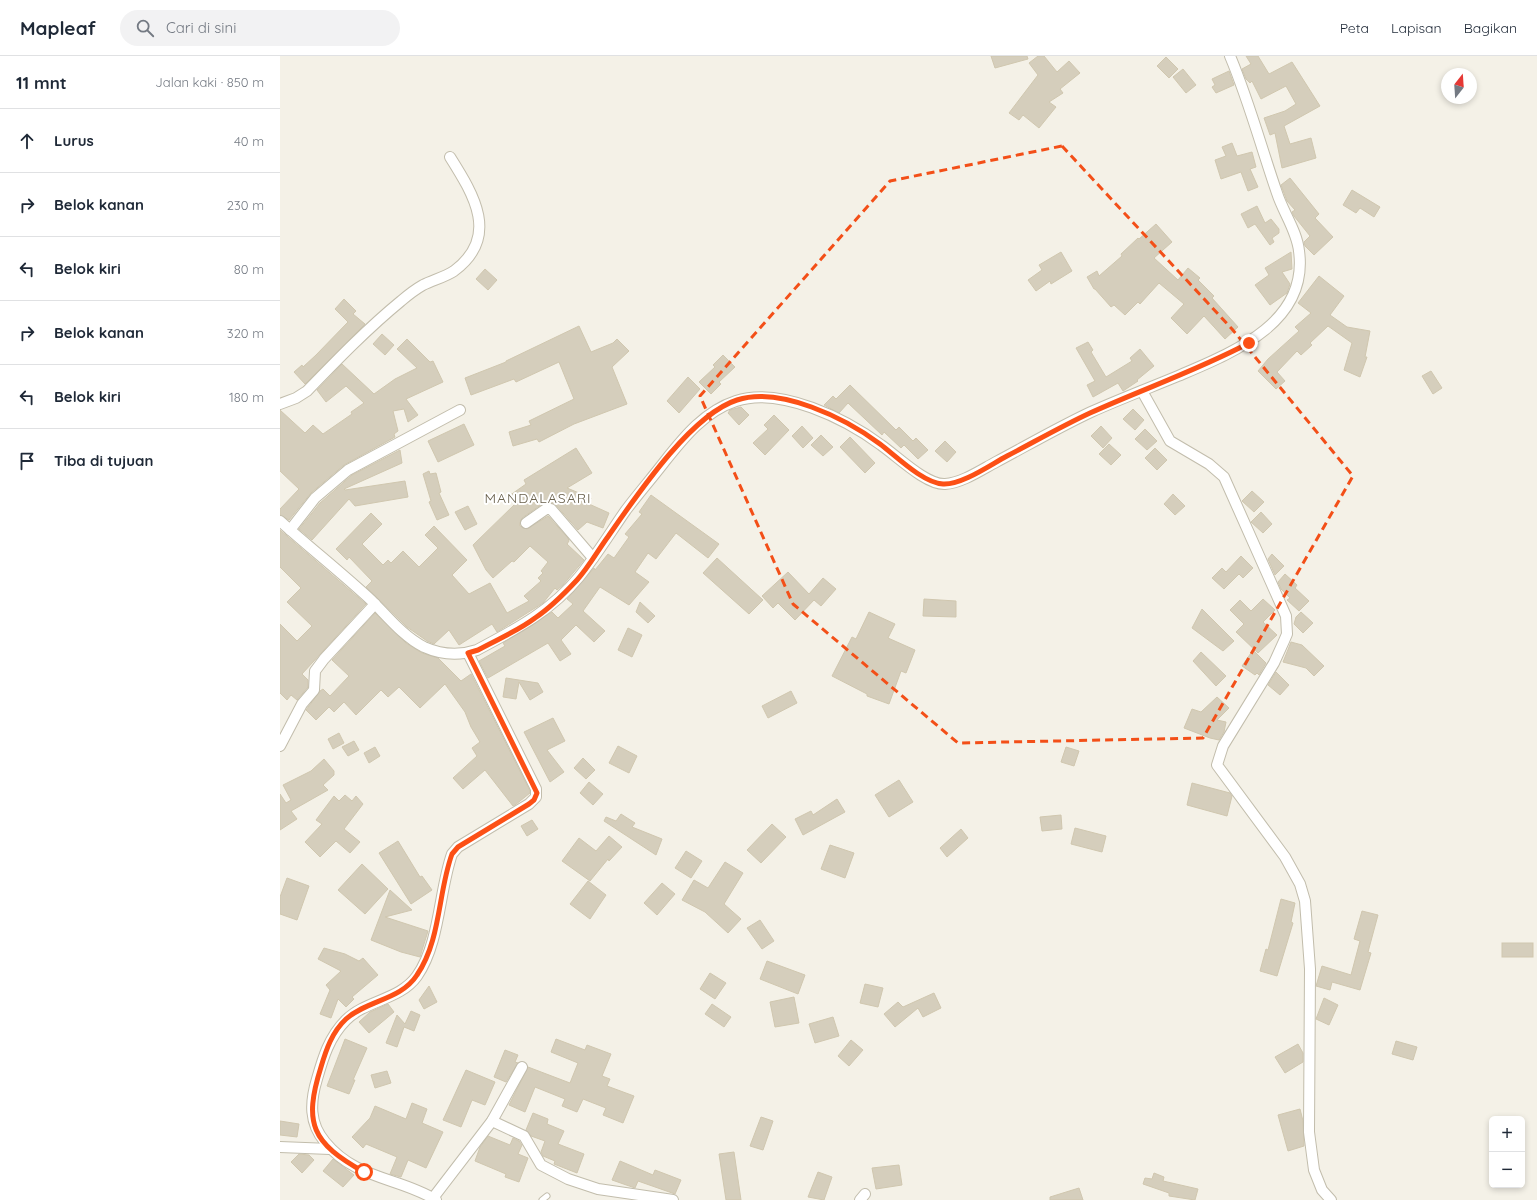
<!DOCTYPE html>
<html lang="id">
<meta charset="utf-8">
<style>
body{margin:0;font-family:Quicksand,sans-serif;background:#f2f2f3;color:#1f2937}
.controls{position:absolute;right:12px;bottom:12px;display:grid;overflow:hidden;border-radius:6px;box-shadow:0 2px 6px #0003}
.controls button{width:36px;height:36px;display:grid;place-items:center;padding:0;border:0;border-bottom:1px solid #e0e1e3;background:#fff;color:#1f2937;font:20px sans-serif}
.compass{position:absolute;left:1161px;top:12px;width:36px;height:36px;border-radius:50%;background:#fff;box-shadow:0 2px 6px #0003;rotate:17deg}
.stop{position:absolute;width:12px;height:12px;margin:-9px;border:3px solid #fc5016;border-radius:50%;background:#fff}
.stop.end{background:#fc5016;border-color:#fff;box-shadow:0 1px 4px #0008}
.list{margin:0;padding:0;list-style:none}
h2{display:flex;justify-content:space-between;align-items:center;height:52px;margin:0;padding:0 16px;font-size:17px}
h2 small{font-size:13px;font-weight:400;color:#747a83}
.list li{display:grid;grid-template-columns:26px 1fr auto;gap:12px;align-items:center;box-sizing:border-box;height:64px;padding:0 16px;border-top:1px solid #e0e1e3}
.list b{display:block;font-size:15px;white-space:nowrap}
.list em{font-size:13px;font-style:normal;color:#747a83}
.icon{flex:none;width:22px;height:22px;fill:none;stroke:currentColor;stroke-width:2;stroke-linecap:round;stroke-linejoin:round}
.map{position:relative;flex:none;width:1257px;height:1144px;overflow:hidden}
header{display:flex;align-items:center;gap:24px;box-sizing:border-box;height:56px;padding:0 20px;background:#fff;border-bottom:1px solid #e0e1e3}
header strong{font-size:19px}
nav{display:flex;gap:22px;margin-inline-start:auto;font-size:14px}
.search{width:280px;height:36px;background:#f2f2f3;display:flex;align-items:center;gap:10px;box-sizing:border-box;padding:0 14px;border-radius:22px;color:#747a83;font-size:15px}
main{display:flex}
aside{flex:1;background:#fff}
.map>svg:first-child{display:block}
</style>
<header>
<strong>Mapleaf</strong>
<div class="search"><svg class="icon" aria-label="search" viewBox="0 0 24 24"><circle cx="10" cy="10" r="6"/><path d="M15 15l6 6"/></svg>Cari di sini</div>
<nav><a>Peta</a><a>Lapisan</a><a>Bagikan</a></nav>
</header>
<main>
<aside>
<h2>11 mnt<small>Jalan kaki · 850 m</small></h2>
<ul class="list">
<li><svg class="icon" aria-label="ahead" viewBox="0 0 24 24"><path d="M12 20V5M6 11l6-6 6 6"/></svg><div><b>Lurus</b></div><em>40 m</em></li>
<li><svg class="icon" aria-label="right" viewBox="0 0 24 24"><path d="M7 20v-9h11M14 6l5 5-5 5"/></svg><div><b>Belok kanan</b></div><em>230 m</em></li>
<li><svg class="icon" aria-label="left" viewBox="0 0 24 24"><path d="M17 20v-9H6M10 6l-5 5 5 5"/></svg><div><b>Belok kiri</b></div><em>80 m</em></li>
<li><svg class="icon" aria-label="right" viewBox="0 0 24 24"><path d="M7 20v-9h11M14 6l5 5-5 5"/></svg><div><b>Belok kanan</b></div><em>320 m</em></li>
<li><svg class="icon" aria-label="left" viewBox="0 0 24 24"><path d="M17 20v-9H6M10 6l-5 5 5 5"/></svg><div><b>Belok kiri</b></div><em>180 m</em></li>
<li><svg class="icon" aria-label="arrive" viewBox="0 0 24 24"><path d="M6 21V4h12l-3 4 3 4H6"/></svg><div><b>Tiba di tujuan</b></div></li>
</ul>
</aside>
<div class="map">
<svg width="1257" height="1144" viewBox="0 0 1257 1144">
<rect width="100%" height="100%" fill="#f4f1e7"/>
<g fill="#d5cebc" stroke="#d0c7af">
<polygon points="711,0 747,0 748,3 715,12"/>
<polygon points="758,0 764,0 777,16 789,5 800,17 780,33 783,37 769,46 776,51 759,72 743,59 739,64 729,57 758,19 749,7"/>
<polygon points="966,0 978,0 989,18 1012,6 1040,50 1004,70 1010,88 1031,82 1036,102 1002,112 995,77 990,79 984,62 1005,55 1016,48 1006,30 981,43 972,25 970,27 966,23 962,13 971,8"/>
<polygon points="886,1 898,13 889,22 877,10"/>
<polygon points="903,13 916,29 906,37 893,21"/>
<polygon points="949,15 954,29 936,37 932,31 935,29 932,23"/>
<polygon points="952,87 957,100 972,96 976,111 970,113 978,131 968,135 961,116 941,123 935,104 946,100 942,91"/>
<polygon points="1010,122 1039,158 1035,162 1053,181 1034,199 1025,190 1024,186 1030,180 1014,160 1012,156 1015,154 1007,145 1001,129"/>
<polygon points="1072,134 1100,151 1094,161 1080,152 1076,157 1063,149"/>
<polygon points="977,150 985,167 991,163 999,173 999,177 992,182 994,186 990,189 975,168 968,172 961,158"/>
<polygon points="876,168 892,186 874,202 898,224 908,212 920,222 918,224 934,240 932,242 958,271 945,283 924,260 907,278 891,262 904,248 879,227 860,248 858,246 845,259 834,249 831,251 815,233 814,233 807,221 817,215 819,220 842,200 841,198 858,182 859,183"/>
<polygon points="781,196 792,215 771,228 770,225 756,235 748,224 762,214 759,209"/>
<polygon points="1011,196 1012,213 1002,216 1010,228 1007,237 990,249 975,229 989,219 985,212"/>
<polygon points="205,213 217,224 208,234 196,223"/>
<polygon points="1039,220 1064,240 1050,259 1067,271 1090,275 1085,301 1087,301 1080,321 1064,314 1072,287 1048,270 1030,287 1032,289 1021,299 1017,295 997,316 1005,325 996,333 978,315 988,303 1019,275 1015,271 1031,257 1018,247"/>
<polygon points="64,243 76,255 73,258 85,268 25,328 14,316 22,309 23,311 36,299 68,266 55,253"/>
<polygon points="299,270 311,296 333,287 337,283 349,295 332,311 347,348 294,368 259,386 257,383 233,390 229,376 251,369 249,365 294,343 279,306 236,326 234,323 191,339 185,322 226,306 226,305"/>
<polygon points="102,278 114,289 105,299 93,288"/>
<polygon points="127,283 150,306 153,305 163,326 126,343 138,359 128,366 124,353 113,355 118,375 114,378 115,381 64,409 31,437 9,464 0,459 0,453 19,433 0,415 0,354 25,377 33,369 43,378 72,358 71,356 84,347 66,330 46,346 37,334 62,308 94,338 115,323 137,312 117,293"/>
<polygon points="808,286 813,294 811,296 826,321 852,305 850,302 860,293 874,310 857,324 858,325 843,335 838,327 813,341 807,329 815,325 796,292"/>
<polygon points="443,299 455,311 439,326 441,328 431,338 419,326 435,311 433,309"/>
<polygon points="1151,315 1162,332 1153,338 1142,320"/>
<polygon points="408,321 420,333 399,357 387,345"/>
<polygon points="570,329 616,374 619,371 633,385 636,382 648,394 638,403 624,389 621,392 604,376 602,379 568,347 559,357 544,349 553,340 556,343"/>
<polygon points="461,351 469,359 459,369 448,357 450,354"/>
<polygon points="853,353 864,364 855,374 843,363"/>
<polygon points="494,359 509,374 485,399 473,387 488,373 484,369"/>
<polygon points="184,368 194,389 158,406 148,385"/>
<polygon points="522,370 533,382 523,392 512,380"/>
<polygon points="821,370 832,382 823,392 811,380"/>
<polygon points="865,373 877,385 867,394 855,383"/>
<polygon points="541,379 553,391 543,400 531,389"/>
<polygon points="570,381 595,407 585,417 560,391"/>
<polygon points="665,385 676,396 667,406 655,395"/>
<polygon points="829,388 841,399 831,409 819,398"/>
<polygon points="296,392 312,417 287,432 311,442 309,448 329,457 323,472 307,466 298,474 276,449 271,447 262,448 242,462 240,467 240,470 247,473 268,460 288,482 289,485 287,488 304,504 283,529 277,534 275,532 263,547 217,576 212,568 179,589 169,574 154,588 147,585 127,571 86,531 92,525 69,501 67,504 56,493 91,457 102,468 82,488 103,509 108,504 111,507 123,495 139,511 158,492 145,479 154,470 187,504 172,519 189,538 210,527 227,557 249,545 244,540 261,525 258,522 263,517 261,515 268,506 250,490 234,506 232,505 213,522 206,514 193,489 235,448 229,440 246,428 244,424"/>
<polygon points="875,392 887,404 877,414 865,402"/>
<polygon points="120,394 122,407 64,433 65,434 125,425 128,441 75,450 69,443 32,484 19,473 40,447 72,419"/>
<polygon points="149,415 150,418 156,417 161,436 159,437 169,459 157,464 149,446 151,445 143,418"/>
<polygon points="972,435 984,446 974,456 962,445"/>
<polygon points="893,438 905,450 895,459 884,448"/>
<polygon points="371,439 439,488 428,502 396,477 376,503 368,497 355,516 369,526 349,549 320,531 303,555 325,575 314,586 296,569 281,584 291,598 280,605 268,587 208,622 199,605 225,590 223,587 272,556 278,562 293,548 287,543 314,512 315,514 328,498 334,502 349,481 345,478 362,458 359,456"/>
<polygon points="188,450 197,468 185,474 175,456"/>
<polygon points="981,456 992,468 983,477 971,466"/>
<polygon points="0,474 86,548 22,618 28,624 28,631 17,644 11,639 7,644 0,637 0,568 17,585 32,570 7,546 21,532 0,511"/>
<polygon points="992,498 1004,510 995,519 988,503"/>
<polygon points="961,500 973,512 963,522 959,518 944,533 932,522 942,512 946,516"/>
<polygon points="437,502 483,544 469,558 423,517"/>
<polygon points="508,516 529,538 543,522 556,533 541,550 534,544 515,564 498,547 493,552 482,540"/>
<polygon points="1005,518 1017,529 1015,532 1029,545 1019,555 1007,544 1010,542 1001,533 998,526"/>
<polygon points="644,543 676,545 676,561 643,560"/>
<polygon points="983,543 995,554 983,566 997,579 978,597 956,576 964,568 950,554 960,544 971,555"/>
<polygon points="360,546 375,560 368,567 356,556"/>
<polygon points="922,553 954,585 943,595 912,572"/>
<polygon points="589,556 615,568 608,582 635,594 626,617 621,615 609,648 587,640 587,638 552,620 572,581 576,583"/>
<polygon points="1021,556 1033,567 1023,577 1014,568 1016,561"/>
<polygon points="95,557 126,587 142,597 158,602 181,625 191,618 250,735 250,737 235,749 233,750 205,714 183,733 173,722 197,700 192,692 200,686 191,671 185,656 165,628 140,652 119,631 108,641 101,634 76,659 64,646 54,656 49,651 36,664 26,654 40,635 43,633 50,640 69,620 52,604"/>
<polygon points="348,572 362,579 352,601 338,594"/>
<polygon points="1011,586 1022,589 1044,610 1034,620 1026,612 1003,606"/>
<polygon points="973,594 986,607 979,619 977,617 975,619 962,610"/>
<polygon points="921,596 946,620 936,630 913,605"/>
<polygon points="996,616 1009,629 1000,639 988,629"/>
<polygon points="226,622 258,627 263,636 250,644 239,626 236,643 223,641"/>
<polygon points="511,635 517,647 488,662 482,650"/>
<polygon points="937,641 949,652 937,664 946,666 944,676 939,684 930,682 904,672 912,653 921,656"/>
<polygon points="273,662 285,685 267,694 284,716 270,726 244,676"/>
<polygon points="59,677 64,687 53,693 48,683"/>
<polygon points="74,685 79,694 68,700 62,691"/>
<polygon points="338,690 357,700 349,717 329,707"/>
<polygon points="95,691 100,700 89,707 84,697"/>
<polygon points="786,691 799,695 794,710 781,706"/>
<polygon points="303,702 315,714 306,723 294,712"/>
<polygon points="44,703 54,715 54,719 43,729 48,734 11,755 17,763 0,774 0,738 6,747 11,744 3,729 31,715"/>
<polygon points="619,724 633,746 609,761 595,739"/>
<polygon points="309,726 323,738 313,749 300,737"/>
<polygon points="912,727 950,737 952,740 947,760 907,749"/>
<polygon points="65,739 72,745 76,740 83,748 64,773 80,786 70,797 56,785 40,801 25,786 42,768 36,764 54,740 59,745"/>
<polygon points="557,743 565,756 523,779 515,763 531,755 533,759"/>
<polygon points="341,758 355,767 352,771 382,783 376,799 324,765 326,761 336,765"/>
<polygon points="781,759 782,773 762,775 760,761"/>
<polygon points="252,764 258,773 247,780 241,770"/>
<polygon points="492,768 506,781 481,807 467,794"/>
<polygon points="795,772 826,780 822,796 791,788"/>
<polygon points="681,773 688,782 667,801 660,792"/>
<polygon points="329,780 342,791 329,805 328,803 310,825 282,805 299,782 316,795"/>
<polygon points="118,785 140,821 142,820 152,834 131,848 99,797"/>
<polygon points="550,789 574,797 565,822 541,813"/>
<polygon points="406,795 422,805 411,822 395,812"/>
<polygon points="445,806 463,817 444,848 461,863 448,877 425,856 402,844 414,824 428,832"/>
<polygon points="82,808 108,833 85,858 58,834"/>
<polygon points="7,822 29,830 17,864 0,858 0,841"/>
<polygon points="308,825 326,839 310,863 290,848"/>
<polygon points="382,827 395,838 377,859 364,847"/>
<polygon points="110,834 132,854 105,861 148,875 140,901 121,896 91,884"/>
<polygon points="1001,843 1015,847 1011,866 1013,867 997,920 980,915 986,893 988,894"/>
<polygon points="1082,855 1098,859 1088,896 1091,897 1080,934 1052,926 1050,934 1036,930 1042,910 1071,919 1080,885 1074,883"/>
<polygon points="480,864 494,885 482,893 467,872"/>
<rect x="1222" y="887" width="31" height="14"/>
<polygon points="44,892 65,898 79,905 83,902 98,919 72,941 74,943 66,951 58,943 51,962 40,958 50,934 46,929 61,915 38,903"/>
<polygon points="487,905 525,919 518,938 480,923"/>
<polygon points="430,917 446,927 435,943 420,933"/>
<polygon points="585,928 603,932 598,951 580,947"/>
<polygon points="149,930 157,946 144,953 139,944"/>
<polygon points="654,937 661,952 643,961 638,952 615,971 604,958 618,946 623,951"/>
<polygon points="514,941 519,967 495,971 490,946"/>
<polygon points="1044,942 1058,949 1049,969 1036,963"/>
<polygon points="108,948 114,956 89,977 79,966 90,956"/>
<polygon points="432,948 451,961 444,971 425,958"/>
<polygon points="131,955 140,959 134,975 124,971 117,991 106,987 117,959 125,968"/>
<polygon points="553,961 559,980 535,987 529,968"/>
<polygon points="65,983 87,992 73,1024 75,1024 69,1038 47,1030"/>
<polygon points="276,983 305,994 307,989 331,998 322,1020 330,1023 327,1030 354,1040 343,1067 323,1059 326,1052 303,1043 297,1056 282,1050 285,1043 255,1031 245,1056 229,1049 248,1011 290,1027 298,1007 271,996"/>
<polygon points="571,984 583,994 569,1010 558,1000"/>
<polygon points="1116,985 1137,991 1133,1004 1112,998"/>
<polygon points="1018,988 1023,997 1023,1006 1005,1017 995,1001"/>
<polygon points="225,994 238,999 235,1006 238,1007 226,1026 214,1021"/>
<polygon points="186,1014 215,1026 205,1049 192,1044 181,1071 163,1064"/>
<polygon points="107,1015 111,1027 95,1032 91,1019"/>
<polygon points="132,1047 147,1053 142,1067 163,1076 146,1112 128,1104 121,1121 110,1118 117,1101 86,1088 83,1092 72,1081 90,1062 95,1050 126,1063"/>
<polygon points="1020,1053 1023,1065 1024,1090 1008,1095 998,1059"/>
<polygon points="253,1057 268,1063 267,1068 284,1075 278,1088 304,1098 297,1117 274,1108 275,1105 263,1100 261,1096 265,1085 251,1080 246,1074"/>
<polygon points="481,1061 493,1065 483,1094 470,1090"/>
<polygon points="0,1065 19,1068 17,1081 0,1079"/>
<polygon points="208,1080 230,1089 233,1082 239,1085 242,1089 238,1098 248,1102 239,1126 225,1121 226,1118 195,1105 200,1091"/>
<polygon points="454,1096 461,1144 446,1144 439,1098"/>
<polygon points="19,1098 29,1099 34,1104 22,1117 11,1106"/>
<polygon points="53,1103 74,1119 63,1131 43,1115"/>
<polygon points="340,1105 373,1119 375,1114 401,1124 395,1138 358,1125 355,1132 332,1124"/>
<polygon points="619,1109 622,1129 596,1133 592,1112"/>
<polygon points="538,1116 552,1121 544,1144 528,1141"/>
<polygon points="874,1117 884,1121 883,1125 918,1133 915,1144 889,1140 889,1137 863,1128 865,1122 872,1123"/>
<polygon points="799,1132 803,1144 770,1144 770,1141"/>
</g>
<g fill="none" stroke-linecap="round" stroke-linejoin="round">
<defs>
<polyline id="lane" points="262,1144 267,1140"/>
<g id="street">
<polyline points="862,335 890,385 929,408 944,421 1006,560 1007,578 1004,585 994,607 943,690 937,709 1005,801 1020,828 1025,845 1030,913 1029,1076 1034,1114 1042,1134 1051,1144"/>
<path d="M 0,348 L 16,342 L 27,335 C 57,304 88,272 121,245 C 128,239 136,233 143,229 C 153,224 165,221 174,215 C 220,181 194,139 170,101"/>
<path d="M 0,465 C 30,492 62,517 92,545 C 108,561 124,581 144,591 C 162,599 179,600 197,594 C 236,573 270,556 299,521 C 316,500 330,477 346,454 C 358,438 372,422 385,405 C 404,381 425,355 456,345 C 500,330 566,363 601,389 C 617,400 646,429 665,428 C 682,427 701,414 716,406 C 748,389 779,371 811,356 C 840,343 869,332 898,320 C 952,297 1029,267 1019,195 C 1017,175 1003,156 997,137 C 981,91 969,45 950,0"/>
<polyline points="246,467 266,453 271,453 313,502"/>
<polyline points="10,474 35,442 68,414 180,354"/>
<polyline points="0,690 22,648 34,634 35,615 44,603 95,548"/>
<polyline points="212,1065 244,1080 261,1109 288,1123 318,1133 393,1144"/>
<polyline points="0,1091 50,1093"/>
<polyline points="153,1142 212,1065 242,1011"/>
<path d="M 156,1144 C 119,1121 76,1124 45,1086 C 29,1067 30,1046 37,1023 C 43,1002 49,981 66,964 C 86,944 120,944 137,920 C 160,887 159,835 172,798 L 178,791 L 249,748 L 256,741 L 256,733 L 188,597"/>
<polyline points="580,1144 585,1138"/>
</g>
</defs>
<use href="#lane" stroke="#c2bdac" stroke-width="7"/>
<use href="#street" stroke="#c2bdac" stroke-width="12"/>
<use href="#lane" stroke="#fff" stroke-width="5"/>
<use href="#street" stroke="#fff" stroke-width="10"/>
</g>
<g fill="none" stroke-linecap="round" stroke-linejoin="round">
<path stroke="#fc5016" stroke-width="5" d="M 84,1116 C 32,1087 23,1068 41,1011 C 46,994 52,976 66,963 C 87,944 121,944 137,919 C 161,884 158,836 172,798 L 178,791 L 249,748 L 254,744 L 257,737 L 188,597 L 198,594 C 216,584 238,575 255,562 C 270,552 284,538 297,524 C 308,512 317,496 327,482 C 355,442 410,359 457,344 C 500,330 565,362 600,388 C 616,400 643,427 663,428 C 682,429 710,409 727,400 C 754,386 782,370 810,357 C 863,333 918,314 969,287"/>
</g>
<path fill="none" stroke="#f34f18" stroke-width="3" stroke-dasharray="8 5" stroke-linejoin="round" d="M 782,90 L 952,273 L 1073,420 L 923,682 L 678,687 L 513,548 L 420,340 L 610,125 Z"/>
<g text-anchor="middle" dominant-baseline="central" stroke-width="4" stroke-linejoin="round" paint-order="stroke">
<g font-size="14" letter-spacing="1" fill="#6a614d" stroke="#fff">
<text x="258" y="442">MANDALASARI</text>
</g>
</g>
</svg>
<div class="controls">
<button>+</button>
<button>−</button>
</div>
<svg class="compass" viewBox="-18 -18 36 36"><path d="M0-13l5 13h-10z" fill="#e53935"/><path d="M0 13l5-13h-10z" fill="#747a83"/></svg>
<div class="stop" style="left:84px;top:1116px"></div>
<div class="stop end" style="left:969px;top:287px"></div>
</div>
</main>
